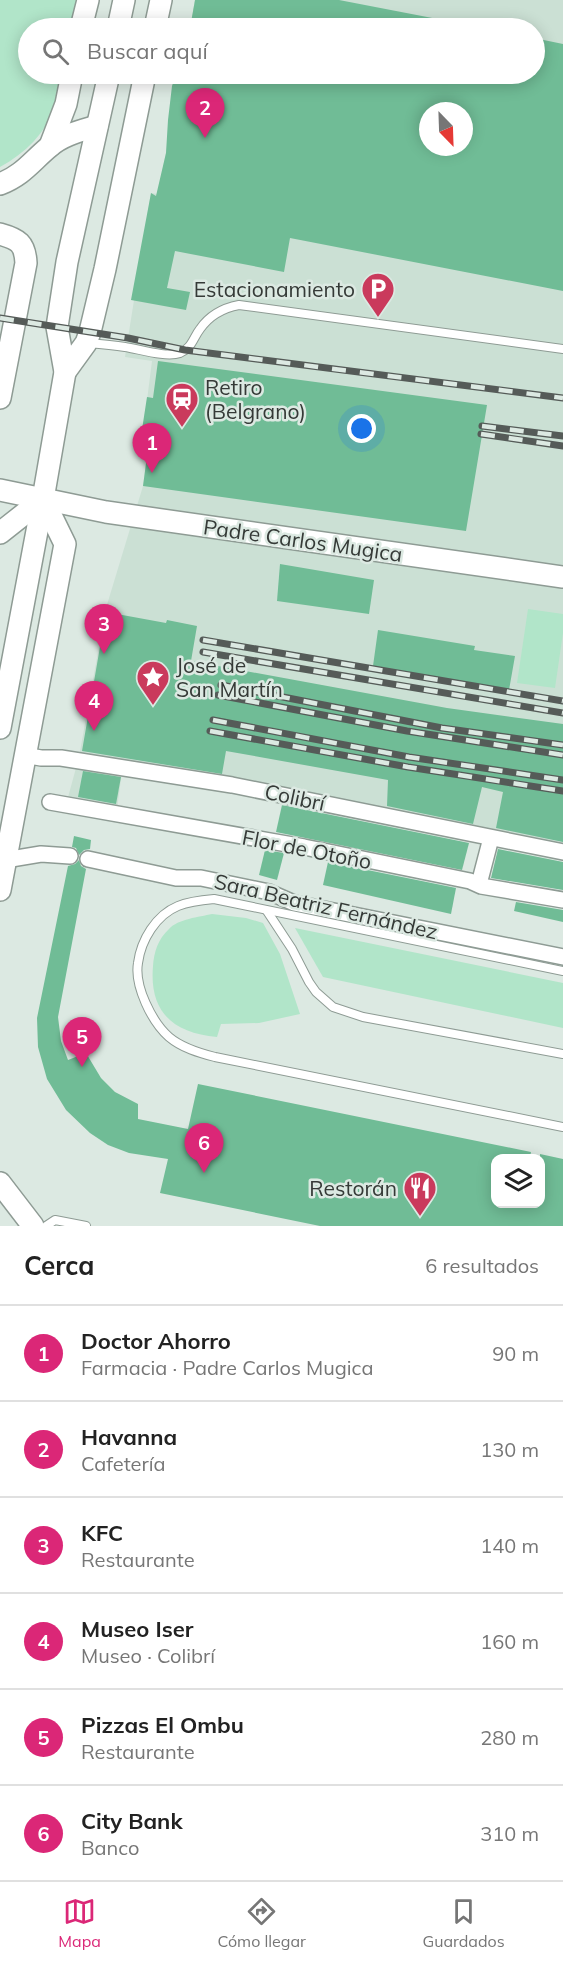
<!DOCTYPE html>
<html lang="es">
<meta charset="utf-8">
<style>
body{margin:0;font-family:Mulish,sans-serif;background:#f6f6f6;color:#222}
.controls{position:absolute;right:18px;bottom:18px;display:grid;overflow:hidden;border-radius:12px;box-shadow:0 3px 15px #0003}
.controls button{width:54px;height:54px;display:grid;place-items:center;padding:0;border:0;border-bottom:2px solid #e0e0e0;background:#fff;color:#222;font:30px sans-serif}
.compass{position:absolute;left:419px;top:102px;width:54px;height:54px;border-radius:50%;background:#fff;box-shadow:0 3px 15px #0003;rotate:157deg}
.you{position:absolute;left:362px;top:429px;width:21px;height:21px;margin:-15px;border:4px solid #fff;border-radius:50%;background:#1a73e8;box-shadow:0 0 0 9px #1a73e833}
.badge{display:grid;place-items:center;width:39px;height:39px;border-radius:50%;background:#db2777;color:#fff;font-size:20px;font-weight:700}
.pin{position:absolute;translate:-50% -50px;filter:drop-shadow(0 2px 3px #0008)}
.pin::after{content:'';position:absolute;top:32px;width:21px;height:18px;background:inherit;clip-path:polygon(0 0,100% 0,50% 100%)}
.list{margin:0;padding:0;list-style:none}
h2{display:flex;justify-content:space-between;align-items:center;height:78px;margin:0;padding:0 24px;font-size:26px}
h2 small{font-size:20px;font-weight:400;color:#767676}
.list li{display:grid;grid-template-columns:39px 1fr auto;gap:18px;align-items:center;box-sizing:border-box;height:96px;padding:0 24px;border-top:2px solid #e0e0e0}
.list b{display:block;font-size:22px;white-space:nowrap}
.list p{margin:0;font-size:20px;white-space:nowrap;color:#767676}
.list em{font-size:20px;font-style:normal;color:#767676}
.icon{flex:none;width:33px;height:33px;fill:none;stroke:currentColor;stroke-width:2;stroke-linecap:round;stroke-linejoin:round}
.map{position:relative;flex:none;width:563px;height:1226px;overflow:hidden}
.search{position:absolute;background:#fff;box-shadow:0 3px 15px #0003;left:18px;right:18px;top:18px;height:66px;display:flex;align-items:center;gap:15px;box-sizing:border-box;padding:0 21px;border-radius:33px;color:#767676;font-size:22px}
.sheet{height:654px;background:#fff}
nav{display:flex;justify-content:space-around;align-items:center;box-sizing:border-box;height:84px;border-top:2px solid #e0e0e0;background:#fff;font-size:16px;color:#767676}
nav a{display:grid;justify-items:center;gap:3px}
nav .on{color:#db2777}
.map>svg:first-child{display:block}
</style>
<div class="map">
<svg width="563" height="1226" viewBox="0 0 563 1226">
<rect width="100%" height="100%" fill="#dce9e2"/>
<path fill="#cbe0d4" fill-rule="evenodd" d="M 195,0 L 563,0 L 563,845 L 123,764 L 117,809 L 67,801 L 79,757 L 106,608 L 143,486 L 147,456 L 140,455 L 152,361 L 125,357 L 151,193 L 158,194 L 181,74 L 534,74 L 534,28 L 190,28 ZM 428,111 L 464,111 L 464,147 L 428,147 Z"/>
<g fill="#b1e5c9">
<path d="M 0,0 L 78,0 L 72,28 L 28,28 L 28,74 L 62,74 C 60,84 60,96 56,106 C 45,133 26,153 0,167 Z"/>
<polygon points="528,609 563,614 563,633 555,688 517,683"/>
<path d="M 212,914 L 246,918 L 263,923 L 280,954 L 300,1014 L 259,1023 L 221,1024 L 217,1037 C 173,1033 149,1012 153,966 C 154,952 158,939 169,929 C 178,919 199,917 212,914 Z"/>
<polygon points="295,928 563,983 563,1028 323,977"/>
</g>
<g fill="#70bc96" fill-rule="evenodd">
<polygon points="195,0 339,0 453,22 452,28 190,28"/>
<path d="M 534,38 L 563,44 L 563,291 L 290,238 L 284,272 L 175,251 L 167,288 L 190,292 L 186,310 L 131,300 L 151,193 L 156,196 L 166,153 L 168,120 L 172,86 L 176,74 L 534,74 ZM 428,111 L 464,111 L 464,147 L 428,147 Z"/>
<polygon points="158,361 487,405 466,531 143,486 147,456 140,455 141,436 147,397 153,398"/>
<polygon points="280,564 374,580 369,614 277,601"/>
<polygon points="106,612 166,623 167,620 197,626 191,661 447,708 563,724 563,842 496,828 503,792 482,787 473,824 387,806 388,780 226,751 222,774 82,751"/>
<polygon points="378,630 475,646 474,650 515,656 509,690 373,666"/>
<polygon points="83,771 121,777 116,804 78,797"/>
<polygon points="282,805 469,843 462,870 276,832"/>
<polygon points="74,836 91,840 90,849 84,850 79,855 76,848 72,847"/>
<polygon points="498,849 563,862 563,890 491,878"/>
<polygon points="265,850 284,853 277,880 259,875"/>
<polygon points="79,860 81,866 86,869 58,1017 61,1041 68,1060 86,1053 101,1078 115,1092 138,1104 138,1119 188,1129 198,1084 531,1152 530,1158 495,1158 495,1203 540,1203 540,1154 563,1159 563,1226 320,1226 160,1193 168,1159 129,1153 108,1145 90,1133 66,1110 47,1079 38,1047 37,1018 68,866 75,864"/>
<polygon points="328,862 456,888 451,914 323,885"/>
<polygon points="516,902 563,910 563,922 514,911"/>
</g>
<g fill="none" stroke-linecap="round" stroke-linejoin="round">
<defs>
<g id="lane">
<path d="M 88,343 C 100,344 112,345 125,347 C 139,349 166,358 180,353 C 192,348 193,338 200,329 C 209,316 223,308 239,305 L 563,349"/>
<polyline points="267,911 292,949 309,982 316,992 333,1007 363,1017 563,1054"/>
<path d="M 563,971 L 214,899 C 202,900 190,901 178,906 C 156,915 141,940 138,963 C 134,986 152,1022 169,1037 C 182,1048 199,1053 215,1057 L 563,1127"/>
<polyline points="46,1226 55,1220 86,1226"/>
</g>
<g id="street">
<polyline points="24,755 41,758 61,758 232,785 563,852"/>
<polyline points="50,802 304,847 470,881 481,886 563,900"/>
<polyline points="88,859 176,878 201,878 269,892 294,903 563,957"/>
<polyline points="5,860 41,854 70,856"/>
<polyline points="479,884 491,838"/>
</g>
<g id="secondary">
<polyline points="81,28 88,0"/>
<polyline points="118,28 124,0"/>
<polyline points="155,28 161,0"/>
<polyline points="50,146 66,104 72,74"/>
<path d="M 0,184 C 23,175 31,162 49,147 C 62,135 80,131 97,126"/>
<path d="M 0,234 C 18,239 25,243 26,263 L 0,398"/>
<polyline points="65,372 86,343 90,332 105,269 145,74"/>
<polyline points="0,490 106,512 563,577"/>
<polyline points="0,533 43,499"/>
<polyline points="0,728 43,499 65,372 57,327 67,262 109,74"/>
<polyline points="0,890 65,544 43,499"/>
<polyline points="0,1183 33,1226"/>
</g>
</defs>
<use href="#lane" stroke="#8e9b94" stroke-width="10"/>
<use href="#street" stroke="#8e9b94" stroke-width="18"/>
<use href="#secondary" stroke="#8e9b94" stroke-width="24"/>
<use href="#lane" stroke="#fff" stroke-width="8"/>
<use href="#street" stroke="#fff" stroke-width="15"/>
<use href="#secondary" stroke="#fff" stroke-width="21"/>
<defs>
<g id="rail">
<polyline points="0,318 128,338 185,350 563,398"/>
<polyline points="482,426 563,436"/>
<polyline points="481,434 563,446"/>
<polyline points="203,640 563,701"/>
<polyline points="203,652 563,713"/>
<polyline points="221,685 442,728 563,745"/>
<polyline points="218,695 407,731 563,755"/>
<polyline points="213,720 409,757 563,780"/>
<polyline points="210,731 408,767 563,791"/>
</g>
</defs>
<use href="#rail" stroke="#555b58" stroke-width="7"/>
<use href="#rail" stroke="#dce9e2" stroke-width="4.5" stroke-dasharray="14" stroke-linecap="butt"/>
</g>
<defs>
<symbol id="parking-pin" viewBox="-11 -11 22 30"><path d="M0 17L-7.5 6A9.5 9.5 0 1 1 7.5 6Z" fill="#ca3a5c" stroke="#dce9e2"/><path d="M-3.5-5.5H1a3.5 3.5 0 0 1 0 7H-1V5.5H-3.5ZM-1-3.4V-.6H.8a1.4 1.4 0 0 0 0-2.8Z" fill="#fff"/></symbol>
<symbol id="station-pin" viewBox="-11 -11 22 30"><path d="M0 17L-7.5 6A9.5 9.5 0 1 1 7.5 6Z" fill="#ca3a5c" stroke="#dce9e2"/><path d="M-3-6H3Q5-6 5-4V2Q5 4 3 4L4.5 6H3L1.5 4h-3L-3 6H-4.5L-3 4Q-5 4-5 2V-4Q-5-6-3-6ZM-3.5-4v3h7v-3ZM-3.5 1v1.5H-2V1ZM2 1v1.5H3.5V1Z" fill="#fff"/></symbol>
<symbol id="sight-pin" viewBox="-11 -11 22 30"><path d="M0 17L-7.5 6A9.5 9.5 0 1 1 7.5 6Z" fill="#ca3a5c" stroke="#dce9e2"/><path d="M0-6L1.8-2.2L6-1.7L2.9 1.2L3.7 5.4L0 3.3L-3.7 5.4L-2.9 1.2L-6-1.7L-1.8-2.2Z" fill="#fff"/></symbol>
<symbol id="restaurant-pin" viewBox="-11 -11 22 30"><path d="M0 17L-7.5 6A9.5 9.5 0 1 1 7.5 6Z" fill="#ca3a5c" stroke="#dce9e2"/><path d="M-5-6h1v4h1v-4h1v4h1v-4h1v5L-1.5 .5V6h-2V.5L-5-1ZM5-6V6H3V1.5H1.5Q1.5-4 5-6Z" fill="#fff"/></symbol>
</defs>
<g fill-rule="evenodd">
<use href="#parking-pin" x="359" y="270" width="38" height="52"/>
<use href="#station-pin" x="163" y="380" width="38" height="52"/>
<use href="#sight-pin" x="134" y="658" width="38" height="52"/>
<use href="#restaurant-pin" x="401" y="1169" width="38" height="52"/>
</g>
<g text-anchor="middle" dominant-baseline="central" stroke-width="5" stroke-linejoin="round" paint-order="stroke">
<g font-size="21" fill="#353a37" stroke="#dce9e2" text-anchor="end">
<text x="355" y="289">Estacionamiento</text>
<text x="205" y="387" text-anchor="start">Retiro<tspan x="205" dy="24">(Belgrano)</tspan></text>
<text x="176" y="665" text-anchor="start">José de<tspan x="176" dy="24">San Martín</tspan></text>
<text x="397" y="1188">Restorán</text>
</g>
<g font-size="21" fill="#353a37" stroke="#dce9e2">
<text transform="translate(303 540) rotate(8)">Padre Carlos Mugica</text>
<text transform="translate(295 797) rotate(12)">Colibrí</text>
<text transform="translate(307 849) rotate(11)">Flor de Otoño</text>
<text transform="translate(326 906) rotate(13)">Sara Beatriz Fernández</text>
</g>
</g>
</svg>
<div class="controls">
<button><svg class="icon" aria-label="layers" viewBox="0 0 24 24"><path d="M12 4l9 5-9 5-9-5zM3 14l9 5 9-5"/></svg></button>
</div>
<svg class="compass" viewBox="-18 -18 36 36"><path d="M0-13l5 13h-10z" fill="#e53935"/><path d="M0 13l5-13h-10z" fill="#767676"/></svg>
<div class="you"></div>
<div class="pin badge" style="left:152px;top:473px">1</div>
<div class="pin badge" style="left:205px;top:138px">2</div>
<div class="pin badge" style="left:104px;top:654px">3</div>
<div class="pin badge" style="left:94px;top:731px">4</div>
<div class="pin badge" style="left:82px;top:1067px">5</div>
<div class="pin badge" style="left:204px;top:1173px">6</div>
<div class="search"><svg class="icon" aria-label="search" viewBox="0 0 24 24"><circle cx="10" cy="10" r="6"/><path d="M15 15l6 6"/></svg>Buscar aquí</div>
</div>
<section class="sheet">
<h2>Cerca<small>6 resultados</small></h2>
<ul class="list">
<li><span class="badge">1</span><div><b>Doctor Ahorro</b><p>Farmacia · Padre Carlos Mugica</p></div><em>90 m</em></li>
<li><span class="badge">2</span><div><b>Havanna</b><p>Cafetería</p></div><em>130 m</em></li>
<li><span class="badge">3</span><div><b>KFC</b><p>Restaurante</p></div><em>140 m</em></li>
<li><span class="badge">4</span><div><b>Museo Iser</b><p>Museo · Colibrí</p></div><em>160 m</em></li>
<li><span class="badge">5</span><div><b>Pizzas El Ombu</b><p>Restaurante</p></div><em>280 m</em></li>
<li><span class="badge">6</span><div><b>City Bank</b><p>Banco</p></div><em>310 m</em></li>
</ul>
</section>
<nav>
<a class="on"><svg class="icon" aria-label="map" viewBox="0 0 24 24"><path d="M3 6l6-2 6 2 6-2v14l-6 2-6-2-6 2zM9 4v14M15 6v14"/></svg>Mapa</a>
<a><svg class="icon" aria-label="directions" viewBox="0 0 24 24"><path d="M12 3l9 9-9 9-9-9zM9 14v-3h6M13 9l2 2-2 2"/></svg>Cómo llegar</a>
<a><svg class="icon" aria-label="saved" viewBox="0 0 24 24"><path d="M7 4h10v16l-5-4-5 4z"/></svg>Guardados</a>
</nav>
